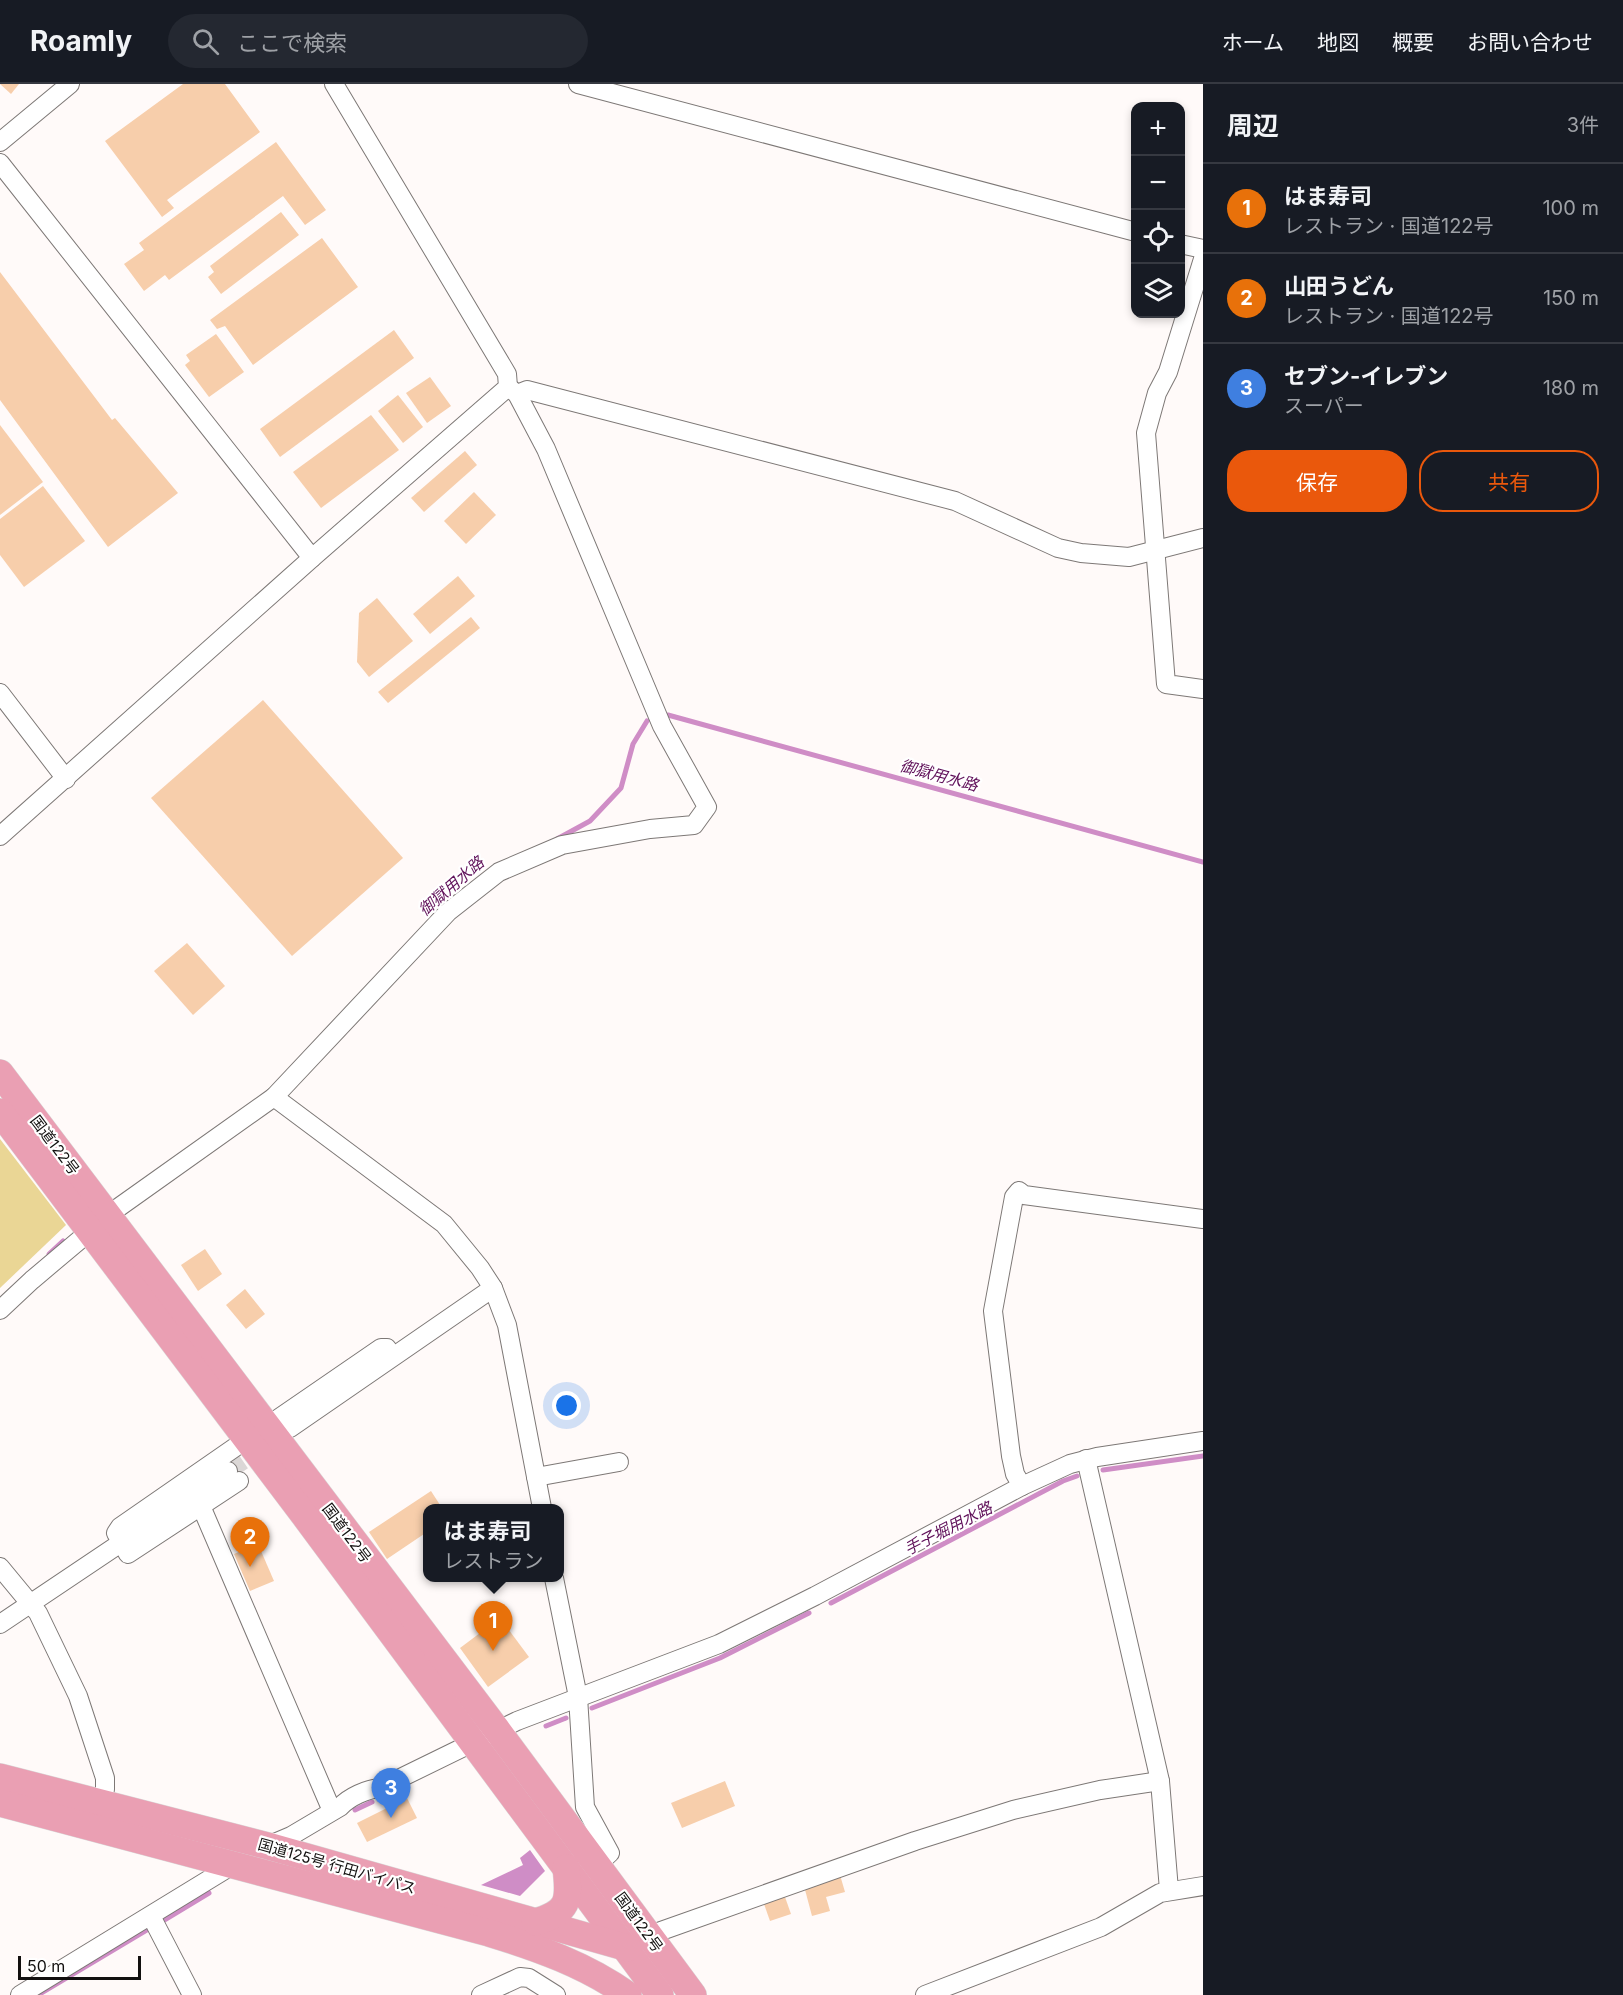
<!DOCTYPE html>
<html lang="ja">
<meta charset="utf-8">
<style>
body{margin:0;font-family:Inter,"Noto Sans JP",sans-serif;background:#242831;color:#f1f3f6}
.controls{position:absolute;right:18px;top:18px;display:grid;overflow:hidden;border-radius:12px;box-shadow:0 3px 9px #0003}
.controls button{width:54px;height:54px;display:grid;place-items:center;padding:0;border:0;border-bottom:2px solid #363941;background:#171b24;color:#f1f3f6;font:30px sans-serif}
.scale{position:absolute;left:18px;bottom:15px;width:123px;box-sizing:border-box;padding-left:6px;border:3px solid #12100f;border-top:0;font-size:16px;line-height:21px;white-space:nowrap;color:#12100f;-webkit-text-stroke:4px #fff;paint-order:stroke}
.you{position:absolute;left:567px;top:1322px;width:21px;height:21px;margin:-15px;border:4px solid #fff;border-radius:50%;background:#1a73e8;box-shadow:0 0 0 9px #1a73e833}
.badge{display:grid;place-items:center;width:39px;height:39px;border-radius:50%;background:#ea580c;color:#fff;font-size:20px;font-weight:700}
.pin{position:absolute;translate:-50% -50px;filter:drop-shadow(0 2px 3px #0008)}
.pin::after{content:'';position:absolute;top:32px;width:21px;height:18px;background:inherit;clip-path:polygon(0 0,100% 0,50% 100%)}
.popup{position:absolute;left:423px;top:1420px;width:141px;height:78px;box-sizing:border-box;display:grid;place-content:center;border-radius:12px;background:#171b24;filter:drop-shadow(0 2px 4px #0005);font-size:20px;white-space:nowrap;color:#9ea1a6}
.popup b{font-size:22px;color:#f1f3f6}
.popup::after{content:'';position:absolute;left:50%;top:100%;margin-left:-12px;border:12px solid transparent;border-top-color:#171b24}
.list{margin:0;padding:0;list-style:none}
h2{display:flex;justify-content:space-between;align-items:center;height:78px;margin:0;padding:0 24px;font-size:26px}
h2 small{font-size:20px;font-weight:400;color:#9ea1a6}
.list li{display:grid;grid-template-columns:39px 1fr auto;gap:18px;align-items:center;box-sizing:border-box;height:90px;padding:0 24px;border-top:2px solid #363941}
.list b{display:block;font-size:22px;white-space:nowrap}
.list p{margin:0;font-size:20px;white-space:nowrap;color:#9ea1a6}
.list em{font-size:20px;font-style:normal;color:#9ea1a6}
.actions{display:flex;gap:12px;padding:18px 24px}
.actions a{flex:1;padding:14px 0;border:2px solid #ea580c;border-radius:24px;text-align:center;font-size:21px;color:#ea580c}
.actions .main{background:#ea580c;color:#fff}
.icon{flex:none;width:33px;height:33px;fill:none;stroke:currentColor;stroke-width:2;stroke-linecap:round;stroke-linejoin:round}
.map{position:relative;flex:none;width:1203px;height:1911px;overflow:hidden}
header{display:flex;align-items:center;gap:36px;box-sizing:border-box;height:84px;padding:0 30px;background:#171b24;border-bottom:2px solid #363941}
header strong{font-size:28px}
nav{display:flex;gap:33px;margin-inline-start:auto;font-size:21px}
.search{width:420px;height:54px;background:#242831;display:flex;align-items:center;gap:15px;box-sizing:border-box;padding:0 21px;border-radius:33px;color:#9ea1a6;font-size:22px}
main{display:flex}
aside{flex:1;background:#171b24}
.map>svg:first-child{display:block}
</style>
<header>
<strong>Roamly</strong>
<div class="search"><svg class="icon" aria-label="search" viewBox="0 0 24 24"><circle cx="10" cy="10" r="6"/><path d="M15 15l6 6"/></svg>ここで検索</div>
<nav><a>ホーム</a><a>地図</a><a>概要</a><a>お問い合わせ</a></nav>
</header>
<main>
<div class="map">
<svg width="1203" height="1911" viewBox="0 0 1203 1911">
<rect width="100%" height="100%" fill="#fffaf9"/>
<polygon fill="#ead695" points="0,1055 66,1141 0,1204"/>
<polygon fill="#cf8dc6" points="530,1766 545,1787 520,1812 481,1801 523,1781 520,1774"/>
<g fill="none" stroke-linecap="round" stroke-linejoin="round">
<g stroke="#cf8dc6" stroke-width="5">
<polyline points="668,631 1203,778"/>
<polyline points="557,755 590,737 621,704 633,660 647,637"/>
<polyline points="49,1170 63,1157"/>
<polyline points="1103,1386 1203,1372"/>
<polyline points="831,1519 1063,1397 1077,1392"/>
<polyline points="592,1624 720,1574 809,1529"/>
<polyline points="546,1642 566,1634"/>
<polyline points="355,1726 372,1718"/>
<polyline points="161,1838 209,1809"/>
<polyline points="38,1911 150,1844"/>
</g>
</g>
<g fill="#f7ceab">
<polygon points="0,0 19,0 11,10"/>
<polygon points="183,0 225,0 260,48 167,116 174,124 162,133 105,57"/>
<polygon points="276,58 326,126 305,141 283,112 169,196 165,191 144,207 124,180 144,166 139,159"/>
<polygon points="281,128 299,151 221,210 208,193 214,188 210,182"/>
<polygon points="322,154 358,203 253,281 225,242 217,245 210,236"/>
<polygon points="0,188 112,336 115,334 178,409 108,463 0,316"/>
<polygon points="394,246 414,274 280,373 260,345"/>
<polygon points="216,250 244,288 209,313 185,281 190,277 186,271"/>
<polygon points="430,293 451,322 427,339 406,309"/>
<polygon points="398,311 423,343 403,359 378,327"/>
<polygon points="371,331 399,366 321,424 293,388"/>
<polygon points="0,341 43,398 0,431"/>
<polygon points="465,367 477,381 424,428 411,414"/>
<polygon points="43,402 85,457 24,503 0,471 0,435"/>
<polygon points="474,408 496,431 466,460 444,437"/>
<polygon points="458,492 475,512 430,550 413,530"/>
<polygon points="377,514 413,557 369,593 357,578 359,529"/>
<polygon points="471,533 480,544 388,619 378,608"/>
<polygon points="263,616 403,774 292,872 151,714"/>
<polygon points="187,859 225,902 193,931 154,887"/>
<polygon points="205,1165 222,1190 198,1207 181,1181"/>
<polygon points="245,1205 265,1230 246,1245 226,1221"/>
<polygon points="431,1407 442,1424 427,1424 427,1448 387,1475 369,1448"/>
<polygon points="258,1460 274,1497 250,1507 234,1470"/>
<polygon points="500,1534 529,1573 488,1603 460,1564"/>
<polygon points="725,1697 735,1722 682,1744 671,1719"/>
<polygon points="407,1714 417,1734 367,1758 357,1739"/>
<polygon points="840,1791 845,1808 826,1813 830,1827 812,1832 804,1802"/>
<polygon points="785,1813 791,1830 770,1837 764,1820"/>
</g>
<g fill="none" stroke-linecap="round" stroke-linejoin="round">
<polyline stroke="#dbd7d6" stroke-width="18" stroke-dasharray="18 9" stroke-linecap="butt" points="228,1387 264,1362"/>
<defs>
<g id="minor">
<polyline points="578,0 1136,148"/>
<polyline points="0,58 70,0"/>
<polyline points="0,79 312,474 0,752"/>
<polyline points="1180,160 1203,165"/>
<polyline points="1203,175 1168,288 1157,309 1146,349 1166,600 1203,605"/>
<polyline points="517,310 527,306 955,417 1058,464 1081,469 1129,473 1203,454"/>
<polyline points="312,474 508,303 507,290 334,0"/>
<polyline points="0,609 66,695"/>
<polyline points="274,1013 448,828 499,788 562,761 650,745 694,741 707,723 662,642 546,365 517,310 508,303"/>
<polyline points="108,1131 274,1013 444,1140 480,1184 493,1204 507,1241 542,1424"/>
<polyline points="0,1226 32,1196 89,1148"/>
<polyline points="266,1343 381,1264 387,1264 392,1272"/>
<polyline points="290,1344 493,1204"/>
<polyline points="1086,1375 1160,1697 1169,1806"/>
<polyline points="536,1393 619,1378"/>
<polyline points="239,1397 128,1470 116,1449 120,1443 247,1355"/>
<polyline points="1022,1402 1015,1390 1011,1372 993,1227 1014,1113 1019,1107 1024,1111 1203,1135"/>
<polyline points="201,1422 332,1727"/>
<polyline points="0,1483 38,1529 78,1612 105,1694 105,1705 102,1719"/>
<polyline points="554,1494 578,1613 585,1723 610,1769 598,1780"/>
<polyline points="0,1540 228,1387"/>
<path d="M 265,1763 L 291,1752 L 340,1723 C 349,1713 367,1705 380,1704 L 517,1637 L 719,1560 L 815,1512 L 1022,1402 L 1070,1380 L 1097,1373 L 1203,1357"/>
<polyline points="151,1832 192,1911"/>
<polyline points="650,1853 661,1847 915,1757 1013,1726 1100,1706 1160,1697"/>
<polyline points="20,1911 236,1779"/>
<polyline points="481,1911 520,1893 529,1894 556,1911"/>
<polyline points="925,1911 1101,1843 1160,1809 1203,1802"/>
</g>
<g id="highway">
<polyline points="0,989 497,1646 693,1911"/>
<polyline points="0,1028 307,1435 660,1911"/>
<polyline points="0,1693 268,1762 628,1864"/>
<path d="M 0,1719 L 489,1849 C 538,1864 586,1881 628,1911"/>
<path d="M 535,1838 C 569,1828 570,1817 566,1784"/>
</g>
</defs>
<use href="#minor" stroke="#7d7876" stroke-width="20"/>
<use href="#highway" stroke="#d9d9d9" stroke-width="28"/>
<use href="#minor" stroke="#fff" stroke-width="18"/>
<use href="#highway" stroke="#ea9fb3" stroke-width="27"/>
</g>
<g text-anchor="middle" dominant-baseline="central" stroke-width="4.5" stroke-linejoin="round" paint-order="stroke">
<g font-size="15" fill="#12100f" stroke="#fff">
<text transform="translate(55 1061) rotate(53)">国道122号</text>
<text transform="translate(347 1449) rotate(53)">国道122号</text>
<text transform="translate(337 1782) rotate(16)">国道125号 行田バイパス</text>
<text transform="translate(639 1838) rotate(54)">国道122号</text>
</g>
<g font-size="16" font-style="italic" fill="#60115a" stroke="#fff">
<text transform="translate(939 691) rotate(15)">御獄用水路</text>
<text transform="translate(451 802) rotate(-41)">御獄用水路</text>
<text transform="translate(948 1444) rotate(-27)">手子堀用水路</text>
</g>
</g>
</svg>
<div class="controls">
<button>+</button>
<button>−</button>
<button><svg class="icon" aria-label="locate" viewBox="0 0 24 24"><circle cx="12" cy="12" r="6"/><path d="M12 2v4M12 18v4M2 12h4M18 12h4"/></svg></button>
<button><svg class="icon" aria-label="layers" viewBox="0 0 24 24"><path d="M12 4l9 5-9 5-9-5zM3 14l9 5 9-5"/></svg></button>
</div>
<div class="scale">50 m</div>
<div class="you"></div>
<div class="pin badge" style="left:493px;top:1567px;background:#e8710a">1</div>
<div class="popup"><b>はま寿司</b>レストラン</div>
<div class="pin badge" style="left:250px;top:1483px;background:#e8710a">2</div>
<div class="pin badge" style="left:391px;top:1734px;background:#3f7fe0">3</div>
</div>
<aside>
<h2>周辺<small>3件</small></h2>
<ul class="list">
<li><span class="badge" style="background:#e8710a">1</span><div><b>はま寿司</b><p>レストラン · 国道122号</p></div><em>100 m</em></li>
<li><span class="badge" style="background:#e8710a">2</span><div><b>山田うどん</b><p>レストラン · 国道122号</p></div><em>150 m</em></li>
<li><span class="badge" style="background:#3f7fe0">3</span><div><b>セブン-イレブン</b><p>スーパー</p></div><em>180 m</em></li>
</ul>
<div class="actions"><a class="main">保存</a><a>共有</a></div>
</aside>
</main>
